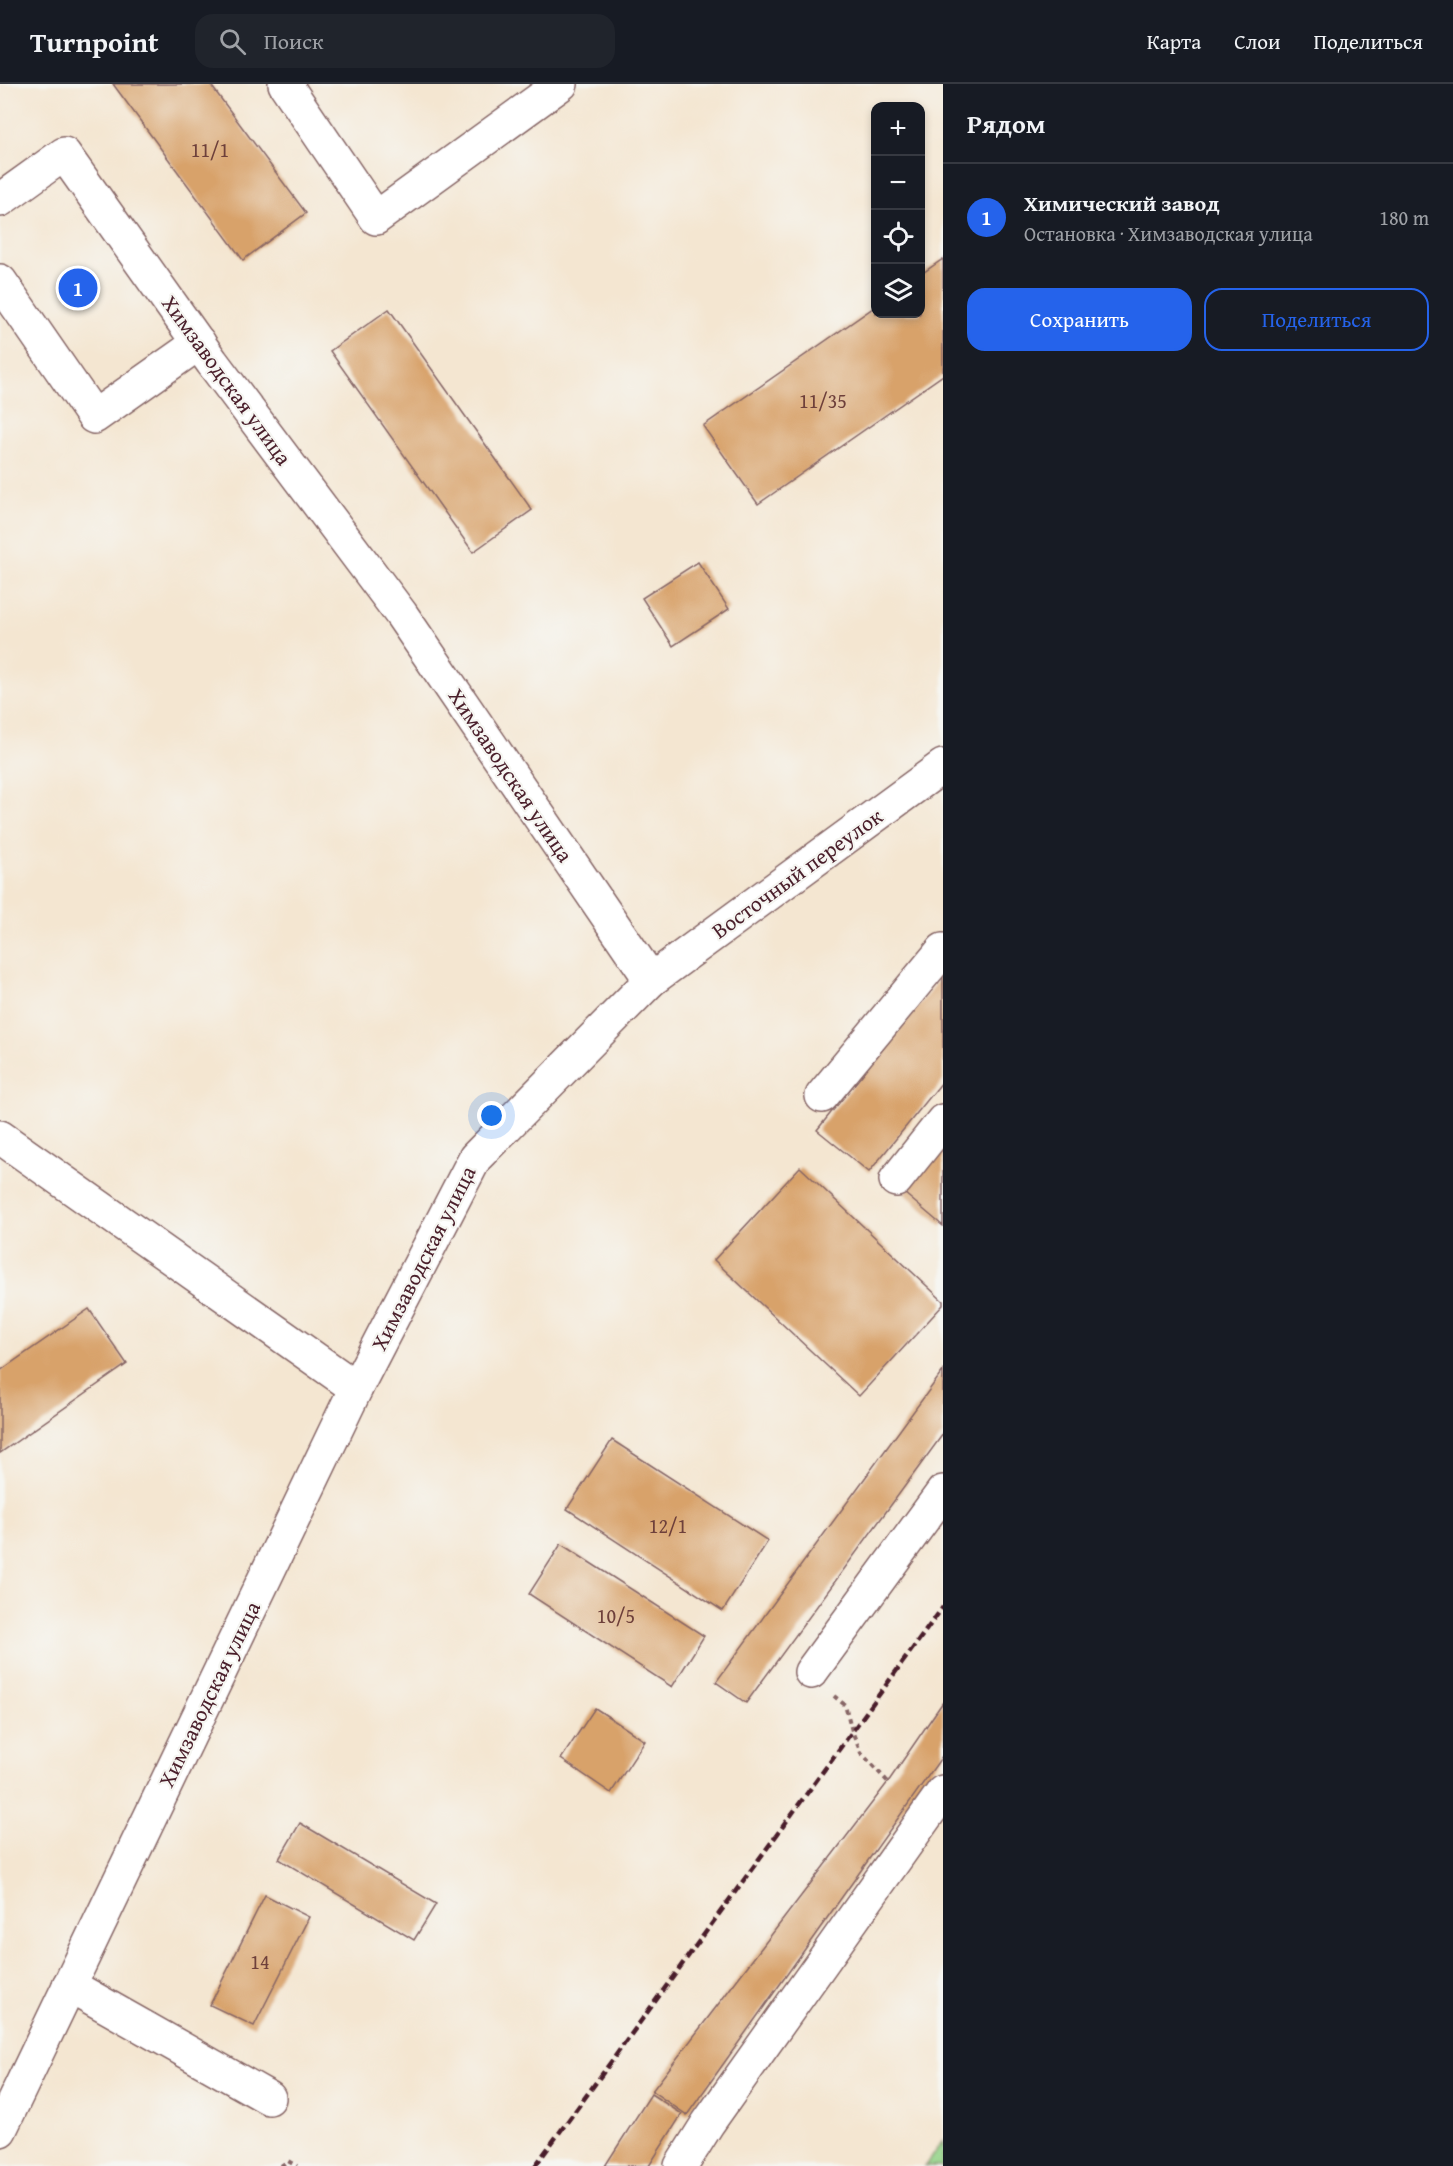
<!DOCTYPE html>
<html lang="ru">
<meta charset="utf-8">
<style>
body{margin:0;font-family:"Gentium Book Plus",serif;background:#20242c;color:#f1f3f6}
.controls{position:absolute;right:18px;top:18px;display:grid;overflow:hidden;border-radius:12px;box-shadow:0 3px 9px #0003}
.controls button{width:54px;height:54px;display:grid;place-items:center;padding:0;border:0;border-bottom:2px solid #363941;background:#171b24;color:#f1f3f6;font:30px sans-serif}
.you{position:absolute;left:492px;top:1032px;width:21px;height:21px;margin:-15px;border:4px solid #fff;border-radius:50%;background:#1a73e8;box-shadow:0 0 0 9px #1a73e833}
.badge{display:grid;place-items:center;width:39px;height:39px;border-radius:50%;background:#2563eb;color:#fff;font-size:20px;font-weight:700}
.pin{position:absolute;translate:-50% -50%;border:3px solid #fff;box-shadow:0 2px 6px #0006}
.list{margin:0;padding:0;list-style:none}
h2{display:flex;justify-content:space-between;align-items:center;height:78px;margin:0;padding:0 24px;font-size:26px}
h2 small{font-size:20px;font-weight:400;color:#9ea1a6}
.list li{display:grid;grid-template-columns:39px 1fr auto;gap:18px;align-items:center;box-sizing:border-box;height:108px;padding:0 24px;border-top:2px solid #363941}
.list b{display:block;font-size:22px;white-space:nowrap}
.list p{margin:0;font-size:20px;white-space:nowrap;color:#9ea1a6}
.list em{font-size:20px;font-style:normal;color:#9ea1a6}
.actions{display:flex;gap:12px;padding:18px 24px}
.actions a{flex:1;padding:14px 0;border:2px solid #2563eb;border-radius:18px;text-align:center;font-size:21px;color:#2563eb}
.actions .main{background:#2563eb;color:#fff}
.icon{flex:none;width:33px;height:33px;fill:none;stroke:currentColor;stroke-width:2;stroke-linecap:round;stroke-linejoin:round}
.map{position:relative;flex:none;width:943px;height:2082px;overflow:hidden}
header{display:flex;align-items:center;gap:36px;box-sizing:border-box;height:84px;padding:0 30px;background:#171b24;border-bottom:2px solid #363941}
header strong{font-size:28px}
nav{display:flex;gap:33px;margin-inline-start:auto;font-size:21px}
.search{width:420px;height:54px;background:#20242c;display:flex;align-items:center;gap:15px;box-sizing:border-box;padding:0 21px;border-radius:18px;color:#9ea1a6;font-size:22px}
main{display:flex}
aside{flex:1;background:#171b24}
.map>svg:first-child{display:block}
</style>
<header>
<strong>Turnpoint</strong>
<div class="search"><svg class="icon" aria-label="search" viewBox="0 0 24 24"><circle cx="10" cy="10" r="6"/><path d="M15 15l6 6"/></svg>Поиск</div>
<nav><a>Карта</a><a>Слои</a><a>Поделиться</a></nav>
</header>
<main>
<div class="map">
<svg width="943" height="2082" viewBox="0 0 943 2082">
<rect width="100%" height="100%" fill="#f6f6f2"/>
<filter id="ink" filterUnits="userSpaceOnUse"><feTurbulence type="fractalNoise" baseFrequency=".0167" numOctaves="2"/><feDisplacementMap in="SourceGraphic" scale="12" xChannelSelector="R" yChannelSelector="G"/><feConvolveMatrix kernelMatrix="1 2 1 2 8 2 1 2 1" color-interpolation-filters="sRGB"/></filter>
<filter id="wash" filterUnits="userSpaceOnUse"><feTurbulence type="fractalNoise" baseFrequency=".008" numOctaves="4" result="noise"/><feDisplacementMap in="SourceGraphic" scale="24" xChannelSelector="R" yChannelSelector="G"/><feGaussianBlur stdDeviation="1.35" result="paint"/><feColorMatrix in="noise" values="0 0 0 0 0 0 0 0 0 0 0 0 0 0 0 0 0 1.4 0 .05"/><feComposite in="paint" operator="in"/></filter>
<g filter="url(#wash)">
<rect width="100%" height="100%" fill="#f4e6d1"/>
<polygon fill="#95d48a" stroke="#707a5a" stroke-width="1.5" points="943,2056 943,2082 925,2082"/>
<g id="blocks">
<g fill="#d8a26a">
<polygon points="113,0 210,0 306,129 243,176"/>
<polygon points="943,175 943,291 758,420 703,342 876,222 876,230 920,230 920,191"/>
<polygon points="389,225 532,426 473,468 330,267"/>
<polygon points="698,478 729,525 673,562 642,514"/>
<polygon points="943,891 943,997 869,1088 817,1046"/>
<polygon points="943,1063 943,1142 904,1109"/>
<polygon points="800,1083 943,1217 943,1221 859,1312 714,1176"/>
<polygon points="89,1225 127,1280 0,1369 0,1287"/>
<polygon points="943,1287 943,1350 746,1619 716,1598"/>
<polygon points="612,1356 768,1457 723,1527 567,1425"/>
<polygon points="561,1460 704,1552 672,1603 529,1510"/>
<polygon points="943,1618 943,1671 687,2031 652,2007 888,1698"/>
<polygon points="595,1624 645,1657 611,1709 561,1675"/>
<polygon points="300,1739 436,1820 414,1856 279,1775"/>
<polygon points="265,1811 309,1833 254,1942 210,1921"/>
<polygon points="651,2010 682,2030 649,2082 605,2082"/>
</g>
</g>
</g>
<g filter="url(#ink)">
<use href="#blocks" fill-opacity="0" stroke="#866565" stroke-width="1.5"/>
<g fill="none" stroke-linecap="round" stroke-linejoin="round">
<defs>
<g id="minor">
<polyline points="285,0 376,134 561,0"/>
<polyline points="0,116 64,70 212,278 401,530 651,896"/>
<polyline points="0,197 94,333 199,259"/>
<polyline points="822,1012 943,866"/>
<polyline points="0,1053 356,1304"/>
<polyline points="896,1096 943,1037"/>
<polyline points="811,1588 943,1408"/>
<polyline points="69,1901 269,2014"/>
<polyline points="0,2046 356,1304 475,1074 651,896 943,682"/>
<polyline points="681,2082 708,2039 943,1708"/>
</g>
</defs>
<use href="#minor" stroke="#866565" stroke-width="36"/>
<g stroke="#866565" stroke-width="4" stroke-dasharray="4.5 4.5" stroke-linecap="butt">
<polyline points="834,1612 845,1621 852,1647 861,1669 888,1698"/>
<polyline points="281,2082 288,2077 297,2082"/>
</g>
<use href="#minor" stroke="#fff" stroke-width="33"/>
<polyline stroke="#4a1f2b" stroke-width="4.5" stroke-dasharray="9 4.5" stroke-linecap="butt" points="535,2082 943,1523"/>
</g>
</g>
<g text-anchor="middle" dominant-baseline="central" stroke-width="4.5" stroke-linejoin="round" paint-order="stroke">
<g font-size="20" fill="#6e403b">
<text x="210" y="65">11/1</text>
<text x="823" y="316">11/35</text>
<text x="668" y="1441">12/1</text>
<text x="616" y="1531">10/5</text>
<text x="260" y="1877">14</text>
</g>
<g font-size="22" fill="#4a1f2b" stroke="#f6f6f2">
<text transform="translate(227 296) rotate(54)">Химзаводская улица</text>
<text transform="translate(511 691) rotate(56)">Химзаводская улица</text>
<text transform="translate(797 789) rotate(-36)">Восточный переулок</text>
<text transform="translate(423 1174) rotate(-63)">Химзаводская улица</text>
<text transform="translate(209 1610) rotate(-64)">Химзаводская улица</text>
</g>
</g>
</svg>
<div class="controls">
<button>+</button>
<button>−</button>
<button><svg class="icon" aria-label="locate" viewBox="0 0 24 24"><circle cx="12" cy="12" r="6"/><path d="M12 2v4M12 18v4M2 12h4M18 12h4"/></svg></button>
<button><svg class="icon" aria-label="layers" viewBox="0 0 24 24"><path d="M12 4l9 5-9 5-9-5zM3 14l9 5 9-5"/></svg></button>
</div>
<div class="you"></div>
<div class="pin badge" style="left:78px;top:204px">1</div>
</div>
<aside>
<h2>Рядом<small></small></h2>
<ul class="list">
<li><span class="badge">1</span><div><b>Химический завод</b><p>Остановка · Химзаводская улица</p></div><em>180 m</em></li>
</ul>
<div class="actions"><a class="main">Сохранить</a><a>Поделиться</a></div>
</aside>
</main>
